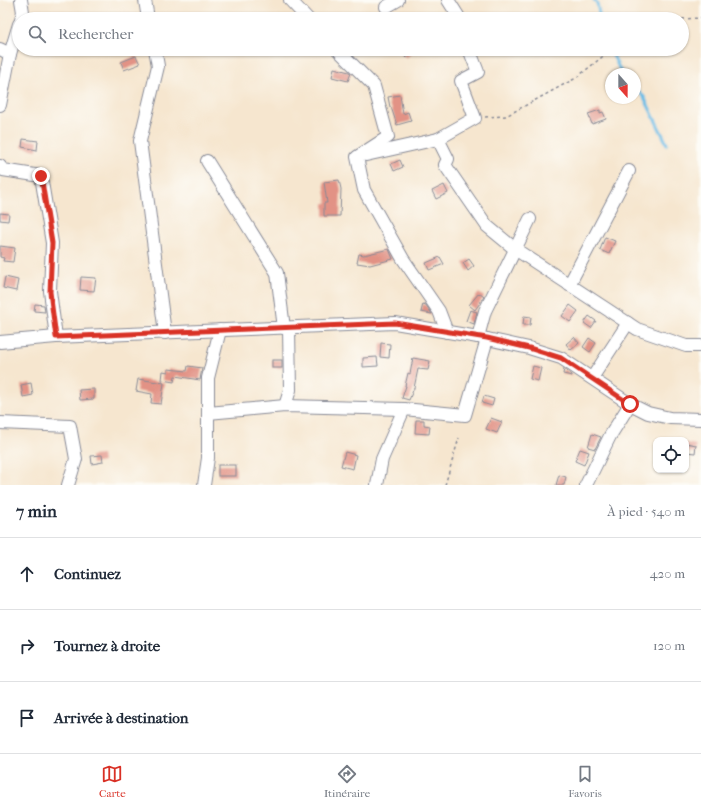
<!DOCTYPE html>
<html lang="fr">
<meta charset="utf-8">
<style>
body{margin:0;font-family:"IM FELL French Canon",serif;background:#f6f6f7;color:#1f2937}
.controls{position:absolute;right:12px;bottom:12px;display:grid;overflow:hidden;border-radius:8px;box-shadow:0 1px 3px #0004}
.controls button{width:36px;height:36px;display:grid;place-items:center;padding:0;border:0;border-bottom:1px solid #e0e1e3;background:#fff;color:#1f2937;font:20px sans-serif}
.compass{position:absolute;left:605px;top:68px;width:36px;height:36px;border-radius:50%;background:#fff;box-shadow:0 1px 3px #0004;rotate:159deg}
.stop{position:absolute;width:12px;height:12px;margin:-9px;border:3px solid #d93025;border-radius:50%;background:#fff}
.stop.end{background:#d93025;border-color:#fff;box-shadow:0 1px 4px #0008}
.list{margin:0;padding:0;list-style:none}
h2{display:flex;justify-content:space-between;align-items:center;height:52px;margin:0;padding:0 16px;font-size:17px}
h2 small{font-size:13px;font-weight:400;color:#747a83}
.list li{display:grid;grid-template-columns:26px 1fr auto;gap:12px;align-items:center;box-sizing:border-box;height:72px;padding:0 16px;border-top:1px solid #e0e1e3}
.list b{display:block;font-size:15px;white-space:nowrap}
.list em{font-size:13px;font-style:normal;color:#747a83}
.icon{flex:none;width:22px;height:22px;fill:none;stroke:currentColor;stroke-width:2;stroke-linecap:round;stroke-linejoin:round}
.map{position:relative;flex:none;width:701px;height:485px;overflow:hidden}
.search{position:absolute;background:#fff;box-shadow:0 1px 3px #0004;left:12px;right:12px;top:12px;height:44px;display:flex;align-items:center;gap:10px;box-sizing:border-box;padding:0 14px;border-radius:22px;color:#747a83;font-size:15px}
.sheet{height:268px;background:#fff}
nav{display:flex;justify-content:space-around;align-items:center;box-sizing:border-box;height:56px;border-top:1px solid #e0e1e3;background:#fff;font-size:11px;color:#747a83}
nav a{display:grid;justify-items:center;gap:2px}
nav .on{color:#d93025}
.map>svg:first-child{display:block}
</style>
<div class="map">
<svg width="701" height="485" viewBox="0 0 701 485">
<rect width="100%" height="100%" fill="#fdfcf7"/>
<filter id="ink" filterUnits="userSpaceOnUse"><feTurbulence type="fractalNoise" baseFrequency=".025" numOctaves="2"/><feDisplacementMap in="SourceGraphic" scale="8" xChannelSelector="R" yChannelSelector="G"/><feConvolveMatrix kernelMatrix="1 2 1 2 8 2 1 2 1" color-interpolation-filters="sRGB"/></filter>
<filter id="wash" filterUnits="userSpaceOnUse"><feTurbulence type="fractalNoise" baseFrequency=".012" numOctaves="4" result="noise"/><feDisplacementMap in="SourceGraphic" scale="16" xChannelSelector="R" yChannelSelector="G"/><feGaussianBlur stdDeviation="0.9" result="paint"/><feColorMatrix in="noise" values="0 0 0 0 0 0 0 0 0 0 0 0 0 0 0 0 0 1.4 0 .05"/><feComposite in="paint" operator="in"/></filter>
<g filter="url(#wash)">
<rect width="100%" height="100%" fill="#f6e6cf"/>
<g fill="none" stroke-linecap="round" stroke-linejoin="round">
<g stroke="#6bbde7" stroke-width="3">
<polyline points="594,0 597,3 600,19"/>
<polyline points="610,49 620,70 623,74"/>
<polyline points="635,87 644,97 667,144"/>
</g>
</g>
<g id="blocks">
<g fill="#e29285">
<polygon points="398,49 417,49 406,58"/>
<polygon points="136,56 140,64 124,70 121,62"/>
<polygon points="334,68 349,72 351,73 348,81 332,77"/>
<polygon points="400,95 403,114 408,112 411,121 397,125 391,107 390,107 388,97"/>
<polygon points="600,110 600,113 603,112 606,119 592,124 588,114"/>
<polygon points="23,139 38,141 37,150 22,147"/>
<polygon points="400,160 403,167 394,171 391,164"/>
<polygon points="339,180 341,189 340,216 324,216 324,203 327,203 324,182"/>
<polygon points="444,185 448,193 436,199 432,191"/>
<polygon points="0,213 9,214 8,221 0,220"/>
<polygon points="605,237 615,241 609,254 600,250"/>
<polygon points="0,246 15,248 13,262 3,261 4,258 0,257"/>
<polygon points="389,249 393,259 370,265 357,263 359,254 364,255"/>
<polygon points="440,257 444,264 429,270 426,263"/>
<polygon points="469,259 474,266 468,271 463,263"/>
<polygon points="5,277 18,280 16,291 3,288"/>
<polygon points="81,277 96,278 94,291 80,290"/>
<polygon points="479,293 484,297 475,310 469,305"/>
<polygon points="35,304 44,305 45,312 34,311"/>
<polygon points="423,304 426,305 432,314 421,312"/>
<polygon points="570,305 578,311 570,322 562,316"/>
<polygon points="470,310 477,312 474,324 466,321"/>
<polygon points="524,316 531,317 530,325 523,325"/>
<polygon points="589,316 596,321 591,328 584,323"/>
<polygon points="574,337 579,343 571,350 566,344"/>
<polygon points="589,338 596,343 590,352 583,347"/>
<polygon points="381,343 390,344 389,358 380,357"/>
<polygon points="377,357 378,366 363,367 363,358"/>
<polygon points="413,358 430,361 428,370 418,369 414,388 409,400 402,398 406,386 405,386 408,373 410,374"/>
<rect x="272" y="360" width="10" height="8"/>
<polygon points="188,366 202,368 200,380 175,376 174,382 162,380 163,371 168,372 168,369 187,371"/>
<polygon points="533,366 541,368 538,381 530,379"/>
<polygon points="564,369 572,375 572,376 563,374"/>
<polygon points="138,379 164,383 161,404 151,403 152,394 136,391"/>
<polygon points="31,383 33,395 23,397 21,385"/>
<polygon points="94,389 94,399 80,400 79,390"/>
<polygon points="484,396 494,399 492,406 482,403"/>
<polygon points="491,418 502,422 497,433 486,429"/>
<polygon points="416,420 424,420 424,425 430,426 429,434 415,433"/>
<polygon points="592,434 601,437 595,449 588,447"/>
<polygon points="686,443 696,445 695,453 686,452"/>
<polygon points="580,449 589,452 584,465 575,461"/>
<polygon points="345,452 356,455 353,469 341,466"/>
<polygon points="102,455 103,462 92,464 91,456"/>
<rect x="218" y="465" width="18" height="11"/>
<polygon points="559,475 566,477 564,485 556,485"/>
</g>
</g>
</g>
<g filter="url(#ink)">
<use href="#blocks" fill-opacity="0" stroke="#888a96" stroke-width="1"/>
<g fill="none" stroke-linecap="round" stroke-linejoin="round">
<defs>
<g id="minor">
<polyline points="145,0 148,19"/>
<polyline points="290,0 308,19"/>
<polyline points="448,0 460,19"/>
<polyline points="386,7 398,0"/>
<polyline points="21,19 23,12 21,0"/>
<polyline points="0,49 10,54 0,105"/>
<polyline points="155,49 158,66 140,141 165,333"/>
<polyline points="337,49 374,86 388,137 357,157 364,190 403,259 439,311 447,332"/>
<polyline points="10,54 19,24"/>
<polyline points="438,139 448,159 445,165 487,226 515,249 637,329 686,346 701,346"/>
<polyline points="366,155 438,139 475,118 461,81 478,72 469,49"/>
<polyline points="207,161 277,273 284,328"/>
<polyline points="0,166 3,170 41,176 52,243 50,291 56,337"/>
<polyline points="569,285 629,171"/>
<polyline points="478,337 485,311 530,219"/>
<polyline points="0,342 56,337 395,323 478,337 529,348 561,358 630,404 648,413 670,418 701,419"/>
<polyline points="592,378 628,323"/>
<polyline points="285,406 290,390 289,328"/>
<polyline points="208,413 285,406 404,409"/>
<polyline points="0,423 70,426 76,459 68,485"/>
<polyline points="204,485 208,458 208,378 220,330"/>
<polyline points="377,485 382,459 404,409 465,415 487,339"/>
<polyline points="586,485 610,436 630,404"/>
</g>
</defs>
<use href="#minor" stroke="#888a96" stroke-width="14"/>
<g stroke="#888a96" stroke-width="1.5" stroke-dasharray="3 3" stroke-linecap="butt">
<polyline points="682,19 701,18"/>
<polyline points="485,117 506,116 576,78 612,49"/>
<polyline points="445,485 459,438"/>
</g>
<use href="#minor" stroke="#fff" stroke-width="12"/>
</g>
</g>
<g fill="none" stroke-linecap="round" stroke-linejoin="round" filter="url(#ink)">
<polyline stroke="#d93025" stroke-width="5" points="41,176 52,243 50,292 56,337 395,323 487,338 529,348 561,358 630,404"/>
</g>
</svg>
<div class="controls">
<button><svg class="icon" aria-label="locate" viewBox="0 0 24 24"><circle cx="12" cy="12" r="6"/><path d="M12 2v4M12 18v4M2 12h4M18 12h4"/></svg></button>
</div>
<svg class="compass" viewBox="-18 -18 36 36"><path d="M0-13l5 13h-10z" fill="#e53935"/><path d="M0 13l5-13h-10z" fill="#747a83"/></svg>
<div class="stop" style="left:630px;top:404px"></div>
<div class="stop end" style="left:41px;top:176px"></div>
<div class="search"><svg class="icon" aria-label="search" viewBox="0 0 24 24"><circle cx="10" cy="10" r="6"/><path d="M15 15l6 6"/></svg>Rechercher</div>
</div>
<section class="sheet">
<h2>7 min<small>À pied · 540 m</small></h2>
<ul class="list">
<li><svg class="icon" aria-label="ahead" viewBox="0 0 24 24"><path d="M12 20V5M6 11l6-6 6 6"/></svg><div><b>Continuez</b></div><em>420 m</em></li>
<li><svg class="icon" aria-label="right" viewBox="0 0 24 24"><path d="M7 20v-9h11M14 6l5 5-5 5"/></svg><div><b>Tournez à droite</b></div><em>120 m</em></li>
<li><svg class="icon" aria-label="arrive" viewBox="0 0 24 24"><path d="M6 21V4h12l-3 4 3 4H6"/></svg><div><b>Arrivée à destination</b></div></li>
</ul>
</section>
<nav>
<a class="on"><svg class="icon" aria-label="map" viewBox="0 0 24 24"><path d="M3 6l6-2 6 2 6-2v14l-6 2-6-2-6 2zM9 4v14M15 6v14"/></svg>Carte</a>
<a><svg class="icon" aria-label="directions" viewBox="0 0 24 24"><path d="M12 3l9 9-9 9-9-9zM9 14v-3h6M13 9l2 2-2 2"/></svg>Itinéraire</a>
<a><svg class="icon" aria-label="saved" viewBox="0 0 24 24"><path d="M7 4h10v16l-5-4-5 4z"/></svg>Favoris</a>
</nav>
